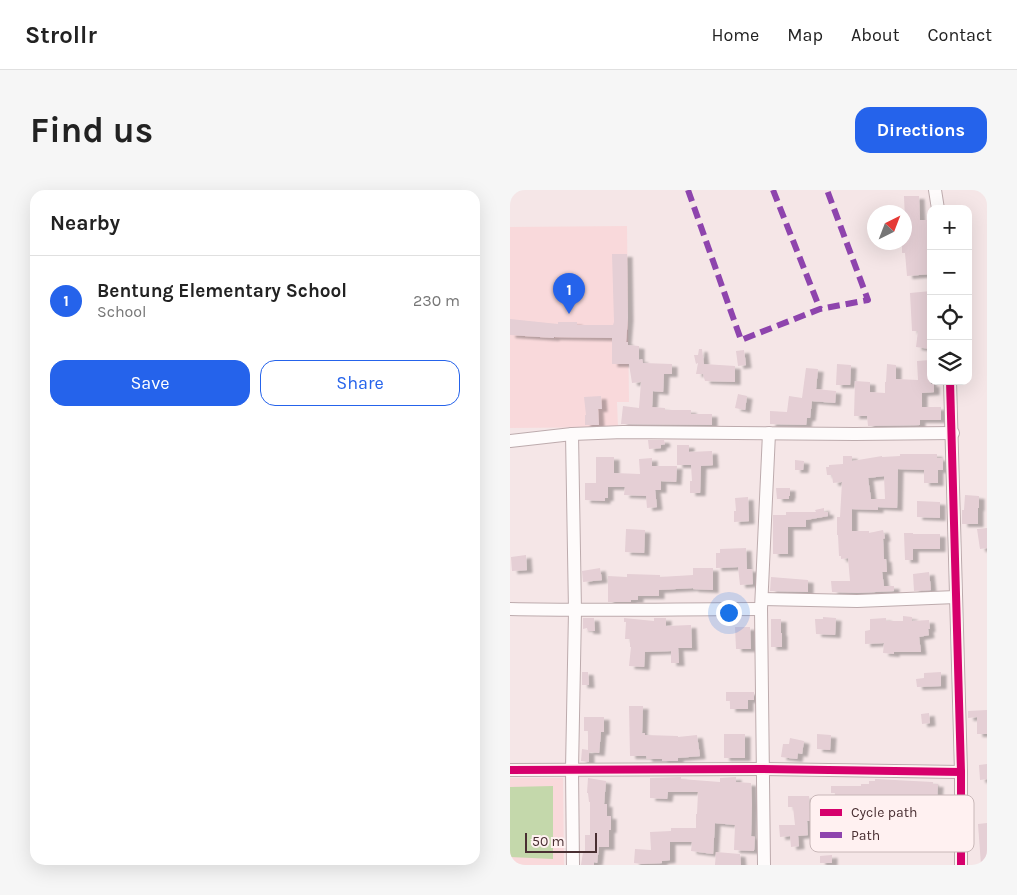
<!DOCTYPE html>
<meta charset="utf-8">
<style>
body{margin:0;font-family:Karla,sans-serif;background:#f6f6f6;color:#222}
.controls{position:absolute;right:15px;top:15px;display:grid;overflow:hidden;border-radius:10px;box-shadow:0 5px 20px #0002}
.controls button{width:45px;height:45px;display:grid;place-items:center;padding:0;border:0;border-bottom:1px solid #e0e0e0;background:#fff;color:#222;font:25px sans-serif}
.compass{position:absolute;left:357px;top:15px;width:45px;height:45px;border-radius:50%;background:#fff;box-shadow:0 5px 20px #0002;rotate:42deg}
.scale{position:absolute;left:15px;bottom:12px;width:72px;box-sizing:border-box;padding-left:5px;border:2px solid #492f32;border-top:0;font-size:14px;line-height:18px;white-space:nowrap;color:#492f32;-webkit-text-stroke:4px #fff1f1;paint-order:stroke}
.you{position:absolute;left:218px;top:422px;width:18px;height:18px;margin:-12px;border:4px solid #fff;border-radius:50%;background:#1a73e8;box-shadow:0 0 0 8px #1a73e833}
.badge{display:grid;place-items:center;width:32px;height:32px;border-radius:50%;background:#2563eb;color:#fff;font-size:16px;font-weight:700}
.pin{position:absolute;translate:-50% -41px;filter:drop-shadow(0 1px 2px #0008)}
.pin::after{content:'';position:absolute;top:26px;width:18px;height:15px;background:inherit;clip-path:polygon(0 0,100% 0,50% 100%)}
.list{margin:0;padding:0;list-style:none}
h2{display:flex;justify-content:space-between;align-items:center;height:65px;margin:0;padding:0 20px;font-size:21px}
h2 small{font-size:16px;font-weight:400;color:#767676}
.list li{display:grid;grid-template-columns:32px 1fr auto;gap:15px;align-items:center;box-sizing:border-box;height:90px;padding:0 20px;border-top:1px solid #e0e0e0}
.list b{display:block;font-size:19px;white-space:nowrap}
.list p{margin:0;font-size:16px;white-space:nowrap;color:#767676}
.list em{font-size:16px;font-style:normal;color:#767676}
.actions{display:flex;gap:10px;padding:15px 20px}
.actions a{flex:1;padding:11px 0;border:1px solid #2563eb;border-radius:15px;text-align:center;font-size:18px;color:#2563eb}
.actions .main{background:#2563eb;color:#fff}
.icon{flex:none;width:28px;height:28px;fill:none;stroke:currentColor;stroke-width:2;stroke-linecap:round;stroke-linejoin:round}
.map{position:relative;flex:none;width:477px;height:675px;overflow:hidden;border-radius:15px}
header{display:flex;align-items:center;gap:30px;box-sizing:border-box;height:70px;padding:0 25px;background:#fff;border-bottom:1px solid #e0e0e0}
header strong{font-size:24px}
nav{display:flex;gap:28px;margin-inline-start:auto;font-size:18px}
.intro{display:flex;align-items:center;justify-content:space-between;box-sizing:border-box;height:120px;padding:0 30px}
h1{margin:0;font-size:35px}
.button{padding:12px 22px;border-radius:15px;background:#2563eb;color:#fff;font-size:18px;font-weight:700}
main{display:flex;gap:30px;padding:0 30px}
aside{flex:1;background:#fff;border-radius:15px;box-shadow:0 5px 20px #0002}
.map>svg:first-child{display:block}
</style>
<header>
<strong>Strollr</strong>
<nav><a>Home</a><a>Map</a><a>About</a><a>Contact</a></nav>
</header>
<div class="intro"><h1>Find us</h1><a class="button">Directions</a></div>
<main>
<aside>
<h2>Nearby<small></small></h2>
<ul class="list">
<li><span class="badge">1</span><div><b>Bentung Elementary School</b><p>School</p></div><em>230 m</em></li>
</ul>
<div class="actions"><a class="main">Save</a><a>Share</a></div>
</aside>
<div class="map">
<svg width="477" height="675" viewBox="0 0 477 675">
<defs>
<filter id="shadow"><feDropShadow dx="5.5" dy="3" stdDeviation="1" flood-color="#0004"/></filter>
</defs>
<rect width="100%" height="100%" fill="#f5e6e7"/>
<g fill="#f9d9db">
<polygon points="117,36 119,212 107,212 108,237 0,238 0,37"/>
<polygon points="0,588 53,588 54,675 0,675"/>
</g>
<polygon fill="#c4d8ab" points="43,596 43,669 0,667 0,597"/>
<g fill="#e5cfd5" fill-rule="evenodd" filter="url(#shadow)">
<polygon points="394,6 409,6 410,30 417,30 417,66 420,66 421,84 397,86 395,63 392,63 392,52 394,52 395,30"/>
<polygon points="102,64 117,64 118,128 116,152 118,152 118,155 129,156 129,170 132,169 133,173 162,174 162,184 154,184 153,202 143,201 142,217 155,218 155,220 181,220 181,224 202,224 202,235 111,234 113,216 129,218 131,192 122,193 119,174 102,174 102,148 44,147 44,148 0,145 0,129 48,134 48,132 67,132 67,135 103,135 104,132"/>
<polygon points="421,101 421,159 406,157 408,141 402,141 400,103"/>
<polygon points="189,159 192,159 194,174 225,176 225,192 195,191 193,184 186,184 188,173 186,174 184,165 188,165"/>
<polygon points="234,160 236,175 228,176 226,161"/>
<polygon points="420,170 421,194 424,194 424,202 412,203 412,217 431,217 431,230 410,230 410,235 358,236 357,226 344,226 345,191 360,192 360,202 375,203 375,192 376,192 377,174 386,175 386,189 408,190 407,171"/>
<polygon points="327,174 341,175 340,195 326,195"/>
<polygon points="296,178 308,179 306,199 326,201 325,213 302,211 300,228 297,228 296,235 260,234 260,221 277,222 279,206 292,208"/>
<polygon points="228,204 237,206 235,220 225,218"/>
<polygon points="91,206 92,219 88,219 89,235 75,235 75,225 76,225 74,207"/>
<polygon points="138,250 154,250 155,254 151,255 151,258 139,259"/>
<polygon points="167,255 179,255 179,262 202,261 203,275 191,276 190,303 180,303 180,291 182,291 181,275 167,275"/>
<path d="M 390,264 L 427,264 L 427,268 L 433,268 L 433,280 L 428,280 L 428,293 L 414,293 L 414,280 L 388,279 L 387,318 L 368,317 L 368,320 L 342,319 L 342,341 L 359,341 L 359,343 L 373,340 L 375,348 L 373,349 L 374,369 L 376,369 L 377,382 L 372,382 L 374,396 L 384,396 L 384,401 L 347,403 L 322,402 L 321,391 L 340,391 L 338,368 L 331,369 L 331,366 L 329,366 L 328,345 L 327,345 L 327,327 L 330,327 L 332,292 L 323,293 L 322,285 L 317,285 L 316,277 L 319,277 L 319,275 L 333,274 L 333,266 L 342,266 L 342,271 L 372,266 L 372,267 L 390,266 ZM 374,286 L 375,309 L 361,309 L 358,288 Z"/>
<polygon points="86,267 104,267 104,283 130,284 129,269 142,268 142,276 167,276 166,292 151,291 151,300 145,300 147,317 137,318 136,306 114,305 115,297 98,297 98,308 95,308 95,311 75,310 75,293 86,293"/>
<polygon points="285,270 294,271 293,280 285,280"/>
<polygon points="266,298 280,298 280,306 279,306 279,309 267,309"/>
<polygon points="455,305 469,306 469,318 468,318 468,334 452,334 452,320 454,320"/>
<polygon points="238,307 239,331 224,332 224,321 226,321 225,308"/>
<polygon points="407,311 430,312 430,328 407,327"/>
<polygon points="314,318 314,322 318,322 318,326 296,330 296,337 278,337 278,364 263,364 263,325 276,325 276,322 306,322 305,320"/>
<polygon points="477,338 477,358 470,359 467,339"/>
<polygon points="116,339 135,340 134,363 115,362"/>
<polygon points="394,343 403,343 403,344 430,344 430,359 403,359 403,370 395,370"/>
<polygon points="236,358 237,379 242,379 243,394 230,395 228,377 206,378 206,363 210,363 210,359"/>
<polygon points="16,365 17,380 2,381 1,367"/>
<polygon points="90,378 92,390 73,392 72,381"/>
<polygon points="183,378 203,378 203,400 183,399 183,398 149,400 149,406 128,406 128,410 121,410 121,412 98,412 98,386 117,387 117,384 150,385 150,387 183,385"/>
<polygon points="419,382 421,400 404,401 403,384"/>
<polygon points="261,387 298,390 298,402 260,401"/>
<polygon points="393,426 402,427 402,431 419,430 420,439 418,439 419,445 409,447 411,462 384,462 384,464 373,463 374,453 355,454 355,441 360,440 360,429 376,428 376,431 393,431"/>
<polygon points="313,427 326,428 325,445 306,444 305,429 313,429"/>
<polygon points="73,428 84,428 85,441 78,441 77,438 73,439"/>
<polygon points="114,428 144,431 144,428 156,428 156,436 181,435 182,458 168,458 169,473 161,473 161,461 135,462 134,477 119,476 121,457 120,457 120,449 115,449 116,432 114,432"/>
<polygon points="261,429 271,429 271,443 272,443 272,457 261,457"/>
<polygon points="225,437 240,437 241,459 226,459"/>
<polygon points="72,482 78,482 79,495 72,495"/>
<polygon points="431,482 431,496 407,497 406,489 414,488 414,483"/>
<polygon points="216,502 244,502 244,510 238,510 238,519 220,519 220,511 216,511"/>
<polygon points="119,516 133,516 132,543 135,543 135,545 168,546 168,547 187,545 190,566 168,568 168,571 152,571 152,569 137,569 136,566 120,566"/>
<polygon points="477,520 477,544 467,544 467,527 458,528 458,521"/>
<polygon points="419,523 420,533 412,534 411,524"/>
<polygon points="74,527 94,527 94,542 91,542 89,563 79,562 79,572 71,571 72,559 78,560 78,541 74,541"/>
<rect x="214" y="544" width="21" height="24"/>
<polygon points="307,544 321,545 320,560 307,559"/>
<polygon points="280,548 294,551 292,564 288,563 287,569 271,567 273,554 279,554"/>
<polygon points="477,574 477,589 470,590 469,575"/>
<polygon points="171,587 171,589 210,592 210,588 226,587 226,592 241,593 242,614 241,646 245,647 244,661 224,660 225,635 205,633 203,664 181,661 182,652 160,652 160,670 152,671 152,673 132,674 124,673 125,659 141,660 140,642 161,641 161,638 186,638 186,624 187,624 188,602 158,602 157,609 140,608 140,588"/>
<polygon points="78,588 96,591 94,614 97,614 97,626 101,626 101,640 99,640 99,657 89,657 87,673 84,672 84,675 71,675 73,662 75,662 75,645 80,645 80,612 79,612 78,603 77,603"/>
<polygon points="365,589 423,592 423,594 428,594 427,611 391,610 390,622 372,620 373,613 340,611 340,615 326,617 325,603 321,603 321,596 351,596 351,594 359,594 359,591 365,591"/>
<polygon points="278,606 299,606 300,631 297,631 298,645 288,646 289,656 281,657 280,646 270,647 269,635 285,635 283,617 278,617"/>
<polygon points="477,633 477,675 471,675 468,634"/>
<polygon points="206,662 230,664 231,675 205,675"/>
<polygon points="322,665 322,673 310,673 310,666"/>
</g>
<g fill="none" stroke-linecap="round" stroke-linejoin="round">
<defs>
<g id="minor">
<polyline points="425,0 428,19"/>
<polyline points="440,191 451,582 451,675"/>
<polyline points="62,244 65,421 62,579 63,675"/>
<polyline points="0,251 62,244 113,242 345,244 443,243"/>
<polyline points="252,409 347,411 446,407"/>
<path d="M 0,419 C 84,421 167,419 251,419"/>
<polyline points="0,580 253,579 451,582"/>
<polyline points="254,675 251,419 259,243"/>
</g>
</defs>
<use href="#minor" stroke="#bdabad" stroke-width="14"/>
<use href="#minor" stroke="#fefbfb" stroke-width="12"/>
<g stroke="#8e44ad" stroke-width="6" stroke-dasharray="12 6" stroke-linecap="butt">
<polyline points="178,0 231,150 310,119 358,110 317,0"/>
<polyline points="263,0 310,119"/>
</g>
<defs>
<g id="cycleway">
<polyline points="440,191 451,582 451,675"/>
<polyline points="0,580 253,579 451,582"/>
</g>
</defs>
<use href="#cycleway" stroke="#fff1f1" stroke-width="11"/>
<use href="#cycleway" stroke="#d6006c" stroke-width="8"/>
</g>
<rect x="300" y="605" width="164" height="57" rx="8" fill="#fff1f1" stroke="#c8b7b8" stroke-width="1"/>
<rect x="310" y="619" width="22" height="7" fill="#d6006c"/>
<rect x="310" y="642" width="22" height="6" fill="#8e44ad"/>
<g font-size="14" fill="#492f32">
<text x="341" y="627">Cycle path</text>
<text x="341" y="650">Path</text>
</g>
</svg>
<div class="controls">
<button>+</button>
<button>−</button>
<button><svg class="icon" aria-label="locate" viewBox="0 0 24 24"><circle cx="12" cy="12" r="6"/><path d="M12 2v4M12 18v4M2 12h4M18 12h4"/></svg></button>
<button><svg class="icon" aria-label="layers" viewBox="0 0 24 24"><path d="M12 4l9 5-9 5-9-5zM3 14l9 5 9-5"/></svg></button>
</div>
<svg class="compass" viewBox="-18 -18 36 36"><path d="M0-13l5 13h-10z" fill="#e53935"/><path d="M0 13l5-13h-10z" fill="#767676"/></svg>
<div class="scale">50 m</div>
<div class="you"></div>
<div class="pin badge" style="left:59px;top:124px">1</div>
</div>
</main>
